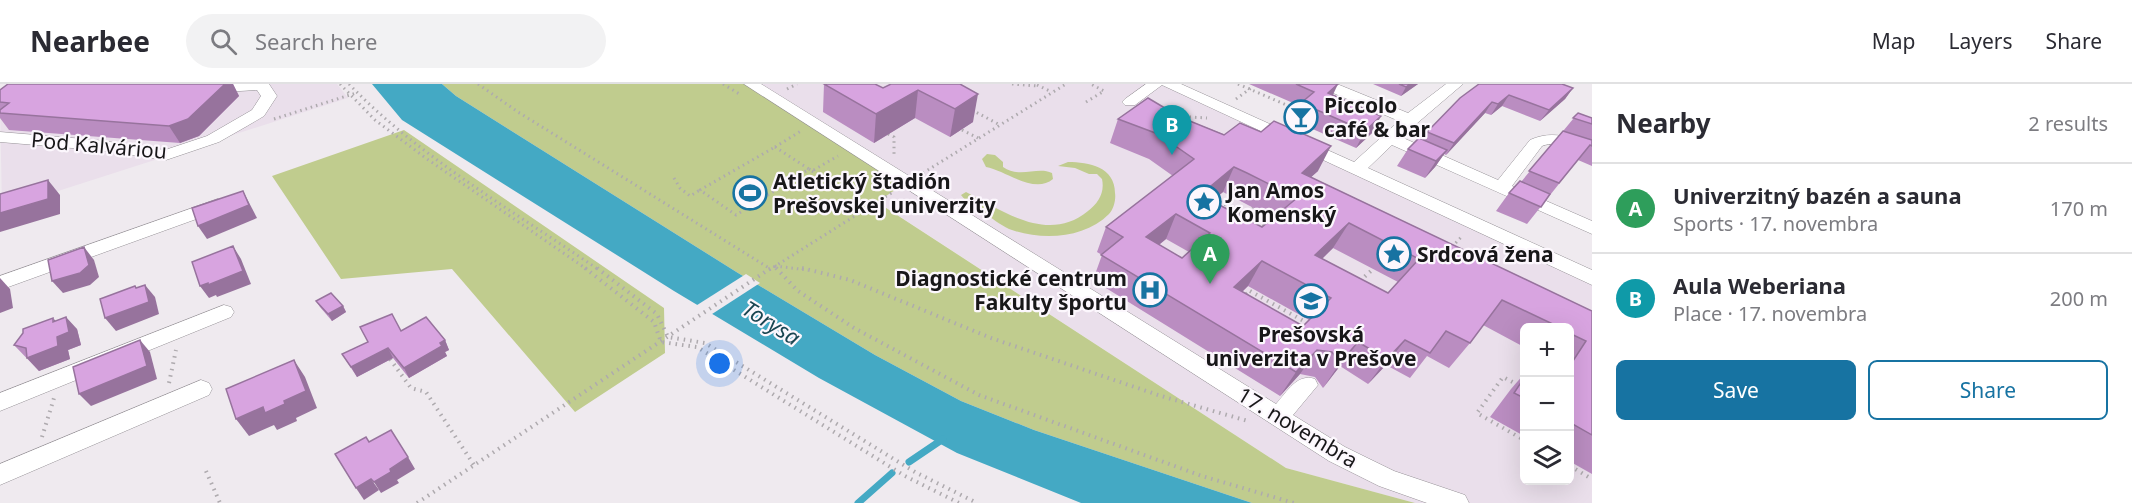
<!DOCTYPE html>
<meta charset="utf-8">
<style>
body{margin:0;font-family:"Noto Sans",sans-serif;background:#f2f2f3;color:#2b2b33}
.controls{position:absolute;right:18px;bottom:18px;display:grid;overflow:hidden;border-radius:9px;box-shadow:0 6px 24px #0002}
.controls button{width:54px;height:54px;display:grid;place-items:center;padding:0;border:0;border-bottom:2px solid #e1e1e2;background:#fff;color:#2b2b33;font:30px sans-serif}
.you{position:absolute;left:720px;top:280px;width:21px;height:21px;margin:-15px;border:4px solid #fff;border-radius:50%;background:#1a73e8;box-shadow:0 0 0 9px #1a73e833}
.badge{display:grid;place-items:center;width:39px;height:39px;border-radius:50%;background:#1773a2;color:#fff;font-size:20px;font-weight:700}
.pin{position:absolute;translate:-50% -50px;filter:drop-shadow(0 2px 3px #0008)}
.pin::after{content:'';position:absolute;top:32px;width:21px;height:18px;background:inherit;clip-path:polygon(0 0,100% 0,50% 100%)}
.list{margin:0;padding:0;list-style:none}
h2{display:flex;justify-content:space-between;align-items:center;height:78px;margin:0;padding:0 24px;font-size:26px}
h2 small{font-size:20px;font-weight:400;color:#7c7c81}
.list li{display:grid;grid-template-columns:39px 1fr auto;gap:18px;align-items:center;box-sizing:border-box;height:90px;padding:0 24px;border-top:2px solid #e1e1e2}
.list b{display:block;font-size:22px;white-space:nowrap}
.list p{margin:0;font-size:20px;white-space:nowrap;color:#7c7c81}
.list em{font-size:20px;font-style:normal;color:#7c7c81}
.actions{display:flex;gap:12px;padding:18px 24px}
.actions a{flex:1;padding:14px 0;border:2px solid #1773a2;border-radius:9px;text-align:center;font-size:21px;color:#1773a2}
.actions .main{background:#1773a2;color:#fff}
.icon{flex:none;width:33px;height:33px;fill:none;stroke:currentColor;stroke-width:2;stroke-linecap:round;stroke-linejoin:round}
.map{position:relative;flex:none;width:1592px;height:419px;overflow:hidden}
header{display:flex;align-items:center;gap:36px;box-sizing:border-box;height:84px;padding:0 30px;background:#fff;border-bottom:2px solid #e1e1e2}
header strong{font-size:28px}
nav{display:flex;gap:33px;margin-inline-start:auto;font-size:21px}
.search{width:420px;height:54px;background:#f2f2f3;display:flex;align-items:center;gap:15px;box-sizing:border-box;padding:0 21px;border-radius:33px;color:#7c7c81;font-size:22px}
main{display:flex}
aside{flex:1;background:#fff}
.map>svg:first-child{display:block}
</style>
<header>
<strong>Nearbee</strong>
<div class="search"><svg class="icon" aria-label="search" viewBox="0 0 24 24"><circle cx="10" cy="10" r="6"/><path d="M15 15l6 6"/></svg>Search here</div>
<nav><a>Map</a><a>Layers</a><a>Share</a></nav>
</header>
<main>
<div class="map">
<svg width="1592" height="419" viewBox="0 0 1592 419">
<rect width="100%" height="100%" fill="#efeaef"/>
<g fill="#eadfeb" fill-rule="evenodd">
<polygon points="20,0 337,0 348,14 2,125 0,18"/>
<path d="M 748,0 L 1173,0 L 1592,191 L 1592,419 L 1415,419 L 1286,384 L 876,117 L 903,101 ZM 1524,243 L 1570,243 L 1570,396 L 1524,396 Z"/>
</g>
<g fill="#c0cc8e">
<polygon points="442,0 748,0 904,100 877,118 1286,384 1415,419 1252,419 1034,346 961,317 875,271 738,189 456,12"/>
<polygon points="404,46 664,224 665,269 575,328 452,185 341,195 272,92"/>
<path d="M 987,70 L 995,71 L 1003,78 L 1003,83 C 1020,95 1037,82 1052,89 L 1053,95 C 1034,111 1005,86 986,83 L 982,75 Z"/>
<path d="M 1068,78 C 1089,78 1115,83 1115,109 C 1116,115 1114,125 1109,130 C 1084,155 1041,157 1009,145 C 1000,141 991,133 982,128 C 974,122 967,119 961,111 L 966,108 C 1003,127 1048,160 1088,127 C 1098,119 1105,109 1102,95 L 1097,90 L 1089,90 L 1075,84 L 1058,82 Z"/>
</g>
<polygon fill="#44a9c4" points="372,0 442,0 456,12 738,189 875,271 961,317 1034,346 1252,419 1081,419 957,369 819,294 674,207 402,36"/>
<polygon fill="#efeaef" points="746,190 760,199 709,232 694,223"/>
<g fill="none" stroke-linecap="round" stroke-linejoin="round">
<g stroke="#44a9c4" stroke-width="7">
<polyline points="909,378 943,355"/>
<polyline points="858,419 892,389"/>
</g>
<defs>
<g id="minor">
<polygon points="205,0 269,0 277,12 264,32 247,42 219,58 166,76 96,66 0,58 0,48 96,56 165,66 207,52 252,26 261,12 257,6 207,9 199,4"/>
<path d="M 744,0 L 761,0 L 1276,320 C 1287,308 1297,289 1315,295 L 1318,301 L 1293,331 L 1345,363 L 1394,387 L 1465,411 L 1469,419 L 1427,419 L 1379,402 L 1329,377 Z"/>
<path d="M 1146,0 L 1181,0 L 1354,78 L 1399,37 L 1319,3 L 1317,0 L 1337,0 L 1408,29 L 1446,0 L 1463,0 L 1401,53 L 1498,96 L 1530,56 C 1552,46 1571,53 1592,62 L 1592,73 C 1575,69 1559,55 1542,62 L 1512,102 L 1592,137 L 1592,150 L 1392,61 L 1368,84 L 1592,186 L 1592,201 L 1162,1 L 1135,21 L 1125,21 L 1122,18 L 1125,15 Z"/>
<polygon points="218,115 224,117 227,121 224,125 0,206 0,192"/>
<polygon points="224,221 231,223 234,228 231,233 0,327 0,309"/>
<polygon points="201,296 209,299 212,305 209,311 0,401 0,380"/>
</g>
</defs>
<use href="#minor" stroke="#969297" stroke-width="1"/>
<g stroke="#aeaaae" stroke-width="3" stroke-dasharray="1.5 4" stroke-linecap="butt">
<polyline points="340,0 375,36 427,75 588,186"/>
<path d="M 349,0 C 419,73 515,128 599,186"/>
<polyline points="478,0 518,28 769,184"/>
<polyline points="723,0 741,11"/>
<polyline points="1012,0 1038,2"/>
<polyline points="1238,0 1298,26 1287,35 1290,37"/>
<polyline points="1037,1 1052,8"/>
<polyline points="787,5 797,0"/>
<polyline points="1236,15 1251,4"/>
<polyline points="1086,18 1104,7 1091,0"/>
<polyline points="972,26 1000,41"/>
<polyline points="1173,32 1207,34"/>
<polyline points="274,35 356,9"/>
<polyline points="962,46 978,54"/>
<polyline points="888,50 894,53 894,73"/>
<polyline points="775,63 801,47"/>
<polygon points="775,63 809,85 736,131 700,106"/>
<polyline points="809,85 812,87 838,72"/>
<polyline points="812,87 817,90"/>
<polyline points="923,89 1066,0"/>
<polyline points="674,94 680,104 690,112 700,106"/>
<polyline points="785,100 793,105"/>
<polyline points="1215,115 1244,131 1253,123"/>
<polyline points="1238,134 1244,131 1268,144"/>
<polyline points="1452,163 1463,151"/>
<polyline points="774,182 777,186"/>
<polyline points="775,182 808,186"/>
<polyline points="769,186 893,108"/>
</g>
<g stroke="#aeaaae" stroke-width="4" stroke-dasharray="1.5 5" stroke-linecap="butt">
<polyline points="585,184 654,238 661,258 697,263 905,392 959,419"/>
<polyline points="597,184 657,230 668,253 705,259 915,388 977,419"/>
<polyline points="776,184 798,207 854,244 979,311 1202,392 1294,419"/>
<polyline points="802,184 850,196 991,254 1161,312 1248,337"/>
<polyline points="1360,197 1373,185"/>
<polygon points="1250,207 1309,240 1294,256 1264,239 1269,234 1239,217"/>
<polyline points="390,275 411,304 426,308 474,381"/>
<polyline points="169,299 176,266"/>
<polyline points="1524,304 1503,293 1477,329 1524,356"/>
<polyline points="42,353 54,314"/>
<polyline points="1570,382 1592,395"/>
<polyline points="206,387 220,419"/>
<polyline points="417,419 771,184"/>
</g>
<use href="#minor" fill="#fff" fill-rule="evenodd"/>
</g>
<g fill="#ba8dc1" fill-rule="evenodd">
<polygon points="8,0 233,0 239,12 199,52 180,59 9,46 0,34 0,6"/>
<polygon points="824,0 883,4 960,0 973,38 950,53 915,34 874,59 823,28"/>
<polygon points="1249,0 1337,0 1332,11 1372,49 1356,64 1292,36 1300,22"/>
<polygon points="1373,0 1418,0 1401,12"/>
<polygon points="1573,4 1565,15 1540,37 1502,22 1491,31 1485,29 1446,71 1444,70 1435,83 1425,94 1397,82 1408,65 1423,55 1427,48 1460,14"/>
<polygon points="1578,29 1592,34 1592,82 1578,76 1527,140 1496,127 1509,109 1521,98"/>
<path d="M 1180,33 L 1318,87 L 1311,93 L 1592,227 L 1592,390 L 1569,377 L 1569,243 L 1524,243 L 1524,263 L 1483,241 L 1470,259 L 1449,284 L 1427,272 L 1410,294 L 1386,281 L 1368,300 L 1340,282 L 1323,304 L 1315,293 L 1300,290 L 1280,312 L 1093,196 L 1102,171 L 1097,168 L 1106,143 L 1173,92 L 1149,75 L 1110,59 L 1118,35 ZM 1223,108 L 1273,134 L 1262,143 L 1212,117 ZM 1166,155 L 1189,168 L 1182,174 L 1159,161 ZM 1333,164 L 1398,198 L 1388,209 L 1322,175 ZM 1248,202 L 1309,236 L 1303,242 L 1242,208 Z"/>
<polygon points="316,217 343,222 346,228 332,237 320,223"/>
<polygon points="56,237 77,245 81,261 68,266 70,275 39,287 14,261"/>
<polygon points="401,247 445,256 449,266 445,268 447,272 409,294 393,274 357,293 342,270 368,258"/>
<polygon points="1524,290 1524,352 1490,333 1511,305"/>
</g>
<g fill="#97739d">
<polygon points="225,0 233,0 239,12 199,52 180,59 169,42"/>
<polygon points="1338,0 1330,17 1328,9"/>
<polygon points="1410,0 1418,0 1401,12 1406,3"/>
<polygon points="1573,4 1565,15 1540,37 1549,26"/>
<polygon points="918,6 915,34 874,59 876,30"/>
<polygon points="978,10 973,38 950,53 955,25"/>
<polygon points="1509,11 1502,22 1491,31 1498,20"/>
<polygon points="1492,18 1485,29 1446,71 1454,59"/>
<polygon points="1381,32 1372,49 1356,64 1365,47"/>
<polygon points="1331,62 1318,87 1291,111 1302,89"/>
<polygon points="1447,66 1435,83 1425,94 1436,77"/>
<polygon points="1234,83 1223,108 1189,136 1200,111"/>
<polygon points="48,96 60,111 60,130 0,148 0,129"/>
<polygon points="243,107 257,134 207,155 198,142"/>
<polygon points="1176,130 1166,155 1136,179 1146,153"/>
<polygon points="1349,139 1333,164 1300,196 1315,171"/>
<polygon points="233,162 241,175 251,200 217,213 216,211 209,214 200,202"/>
<polygon points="84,163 94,176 99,193 90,201 63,209 52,197"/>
<polygon points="1262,177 1248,202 1221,228 1234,203"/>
<polygon points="0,194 10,205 13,224 0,229"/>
<polygon points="145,201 155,213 159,230 116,247 105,234"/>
<polygon points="343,222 346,228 332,237 328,230"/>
<polygon points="66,233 77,245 81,261 68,266 70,275 39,287 27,274 57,253 53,234 64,246"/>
<polygon points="140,256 150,268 157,295 91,322 79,310"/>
<polygon points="445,256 449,266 445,268 447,272 409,294 404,284"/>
<polygon points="1405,256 1386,281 1368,300 1387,275"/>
<polygon points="1358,258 1340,282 1323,304 1340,279"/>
<polygon points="388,264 393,274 357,293 351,283"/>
<polygon points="1317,266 1300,290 1280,312 1296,288"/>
<polygon points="294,276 305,293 317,324 296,334 297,337 277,346 274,341 249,352 236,335 263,323 284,317"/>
<polygon points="408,373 415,385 397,396 399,399 381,409 374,398 390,385"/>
<polygon points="371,395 379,406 364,416 356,404"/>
</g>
<g fill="#d8a4e0" stroke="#97739d" stroke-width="1.5" fill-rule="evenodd">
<polygon points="8,0 225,0 188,35 169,42 0,29 0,26 9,19 0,18 0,6"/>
<polygon points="824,0 875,0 883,4 891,0 960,0 978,10 955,25 918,6 876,30"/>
<polygon points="1296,0 1338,0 1328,9 1381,32 1365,47 1301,19 1314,8"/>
<polygon points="1399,0 1410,0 1406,3"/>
<polygon points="1479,0 1562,0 1573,4 1549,26 1509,11 1498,20 1492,18 1454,59 1427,48 1460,14"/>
<path d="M 1148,14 L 1180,33 L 1224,51 L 1240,39 L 1261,48 L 1274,37 L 1331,62 L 1302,89 L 1592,227 L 1592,351 L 1569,338 L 1569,283 L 1586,257 L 1569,249 L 1569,243 L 1559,243 L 1502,216 L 1470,259 L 1446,247 L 1430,269 L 1405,256 L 1387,275 L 1358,258 L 1340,279 L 1332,268 L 1317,266 L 1296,288 L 1101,171 L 1123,153 L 1106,143 L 1194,75 L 1158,50 L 1118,35 ZM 1234,83 L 1247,89 L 1297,114 L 1262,143 L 1200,111 ZM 1176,130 L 1210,149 L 1182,174 L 1146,153 ZM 1349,139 L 1419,175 L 1388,209 L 1315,171 ZM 1262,177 L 1331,214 L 1303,242 L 1234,203 Z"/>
<polygon points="1578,29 1592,34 1592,40 1573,34"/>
<polygon points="1563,47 1592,56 1592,62 1590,61 1559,99 1529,87"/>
<polygon points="1419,54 1447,66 1436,77 1408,65"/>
<polygon points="48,96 48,115 0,129 0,110"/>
<polygon points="1520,97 1550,110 1541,123 1509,109"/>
<polygon points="243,107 249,121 198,142 192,124"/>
<polygon points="233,162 243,187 208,201 208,199 200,202 192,178"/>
<polygon points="84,163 89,181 80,189 52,197 48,176"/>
<polygon points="145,201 149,218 105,234 100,215 135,202 136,204"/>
<polygon points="331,209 343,222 328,230 316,217"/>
<polygon points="392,230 401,247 426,233 445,256 440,259 442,262 404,284 388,264 351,283 342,270 368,258 360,243"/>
<polygon points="66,233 69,248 57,253 58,262 27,274 26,264 14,261 23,249 23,245 53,234 53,238"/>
<polygon points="140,256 147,282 79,310 73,283"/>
<polygon points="294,276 306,307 284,317 285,320 265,329 263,323 236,335 226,305"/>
<polygon points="1524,294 1524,314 1514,309"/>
<polygon points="391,346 408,373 390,385 391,388 374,398 371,395 356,404 335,370 366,353 369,358"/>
</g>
<defs>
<symbol id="bar-ring" viewBox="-11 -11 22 22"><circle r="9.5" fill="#fcf7fd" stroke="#1773a2" stroke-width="1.5"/><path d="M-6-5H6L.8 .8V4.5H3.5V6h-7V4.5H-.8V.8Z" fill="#1773a2"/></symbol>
<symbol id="stadium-ring" viewBox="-11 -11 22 22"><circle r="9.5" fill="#fcf7fd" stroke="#1773a2" stroke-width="1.5"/><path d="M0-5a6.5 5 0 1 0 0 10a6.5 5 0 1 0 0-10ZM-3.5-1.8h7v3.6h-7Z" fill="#1773a2"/></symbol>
<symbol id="sight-ring" viewBox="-11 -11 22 22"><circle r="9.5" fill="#fcf7fd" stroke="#1773a2" stroke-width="1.5"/><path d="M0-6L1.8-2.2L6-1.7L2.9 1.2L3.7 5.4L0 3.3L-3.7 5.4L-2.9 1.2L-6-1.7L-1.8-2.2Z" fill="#1773a2"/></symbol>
<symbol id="hospital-ring" viewBox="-11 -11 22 22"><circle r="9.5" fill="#fcf7fd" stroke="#1773a2" stroke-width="1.5"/><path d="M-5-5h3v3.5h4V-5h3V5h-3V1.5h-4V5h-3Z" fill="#1773a2"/></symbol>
<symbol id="university-ring" viewBox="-11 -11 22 22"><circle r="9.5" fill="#fcf7fd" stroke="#1773a2" stroke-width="1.5"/><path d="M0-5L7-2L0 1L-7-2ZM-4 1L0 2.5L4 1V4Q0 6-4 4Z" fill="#1773a2"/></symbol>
</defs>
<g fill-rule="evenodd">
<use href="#bar-ring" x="1282" y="14" width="38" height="38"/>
<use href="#stadium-ring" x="731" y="90" width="38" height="38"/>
<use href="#sight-ring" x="1185" y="99" width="38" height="38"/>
<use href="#sight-ring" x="1375" y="151" width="38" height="38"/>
<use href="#hospital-ring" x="1131" y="187" width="38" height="38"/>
<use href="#university-ring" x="1292" y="198" width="38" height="38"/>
</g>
<g text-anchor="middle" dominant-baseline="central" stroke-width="4.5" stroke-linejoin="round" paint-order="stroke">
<g font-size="21" font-weight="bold" fill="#181719" stroke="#fcf7fd" text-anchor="start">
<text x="1324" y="21">Piccolo<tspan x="1324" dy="24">café &amp; bar</tspan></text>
<text x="773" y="97">Atletický štadión<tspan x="773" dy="24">Prešovskej univerzity</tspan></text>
<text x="1227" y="106">Jan Amos<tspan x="1227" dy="24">Komenský</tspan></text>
<text x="1417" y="170">Srdcová žena</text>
<text x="1127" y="194" text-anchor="end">Diagnostické centrum<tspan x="1127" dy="24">Fakulty športu</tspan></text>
<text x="1311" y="250" text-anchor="middle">Prešovská<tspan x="1311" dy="24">univerzita v Prešove</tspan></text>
</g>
<g font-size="21" fill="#181719" stroke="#fcf7fd">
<text transform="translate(99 61) rotate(5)">Pod Kalváriou</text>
<text transform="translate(1298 343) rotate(31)">17. novembra</text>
</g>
<g font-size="22" font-style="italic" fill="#1a4652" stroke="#fcf7fd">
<text transform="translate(772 238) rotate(32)">Torysa</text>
</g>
</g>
</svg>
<div class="controls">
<button>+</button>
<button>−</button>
<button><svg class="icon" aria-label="layers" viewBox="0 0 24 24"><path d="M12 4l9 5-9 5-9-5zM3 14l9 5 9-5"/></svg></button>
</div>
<div class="you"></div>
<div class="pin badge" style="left:1210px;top:200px;background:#2e9e5b">A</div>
<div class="pin badge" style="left:1172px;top:71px;background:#0f9aa8">B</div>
</div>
<aside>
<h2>Nearby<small>2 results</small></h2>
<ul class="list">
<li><span class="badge" style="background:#2e9e5b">A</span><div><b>Univerzitný bazén a sauna</b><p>Sports · 17. novembra</p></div><em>170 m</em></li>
<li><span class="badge" style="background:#0f9aa8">B</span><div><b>Aula Weberiana</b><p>Place · 17. novembra</p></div><em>200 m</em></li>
</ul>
<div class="actions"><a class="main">Save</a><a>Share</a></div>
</aside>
</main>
